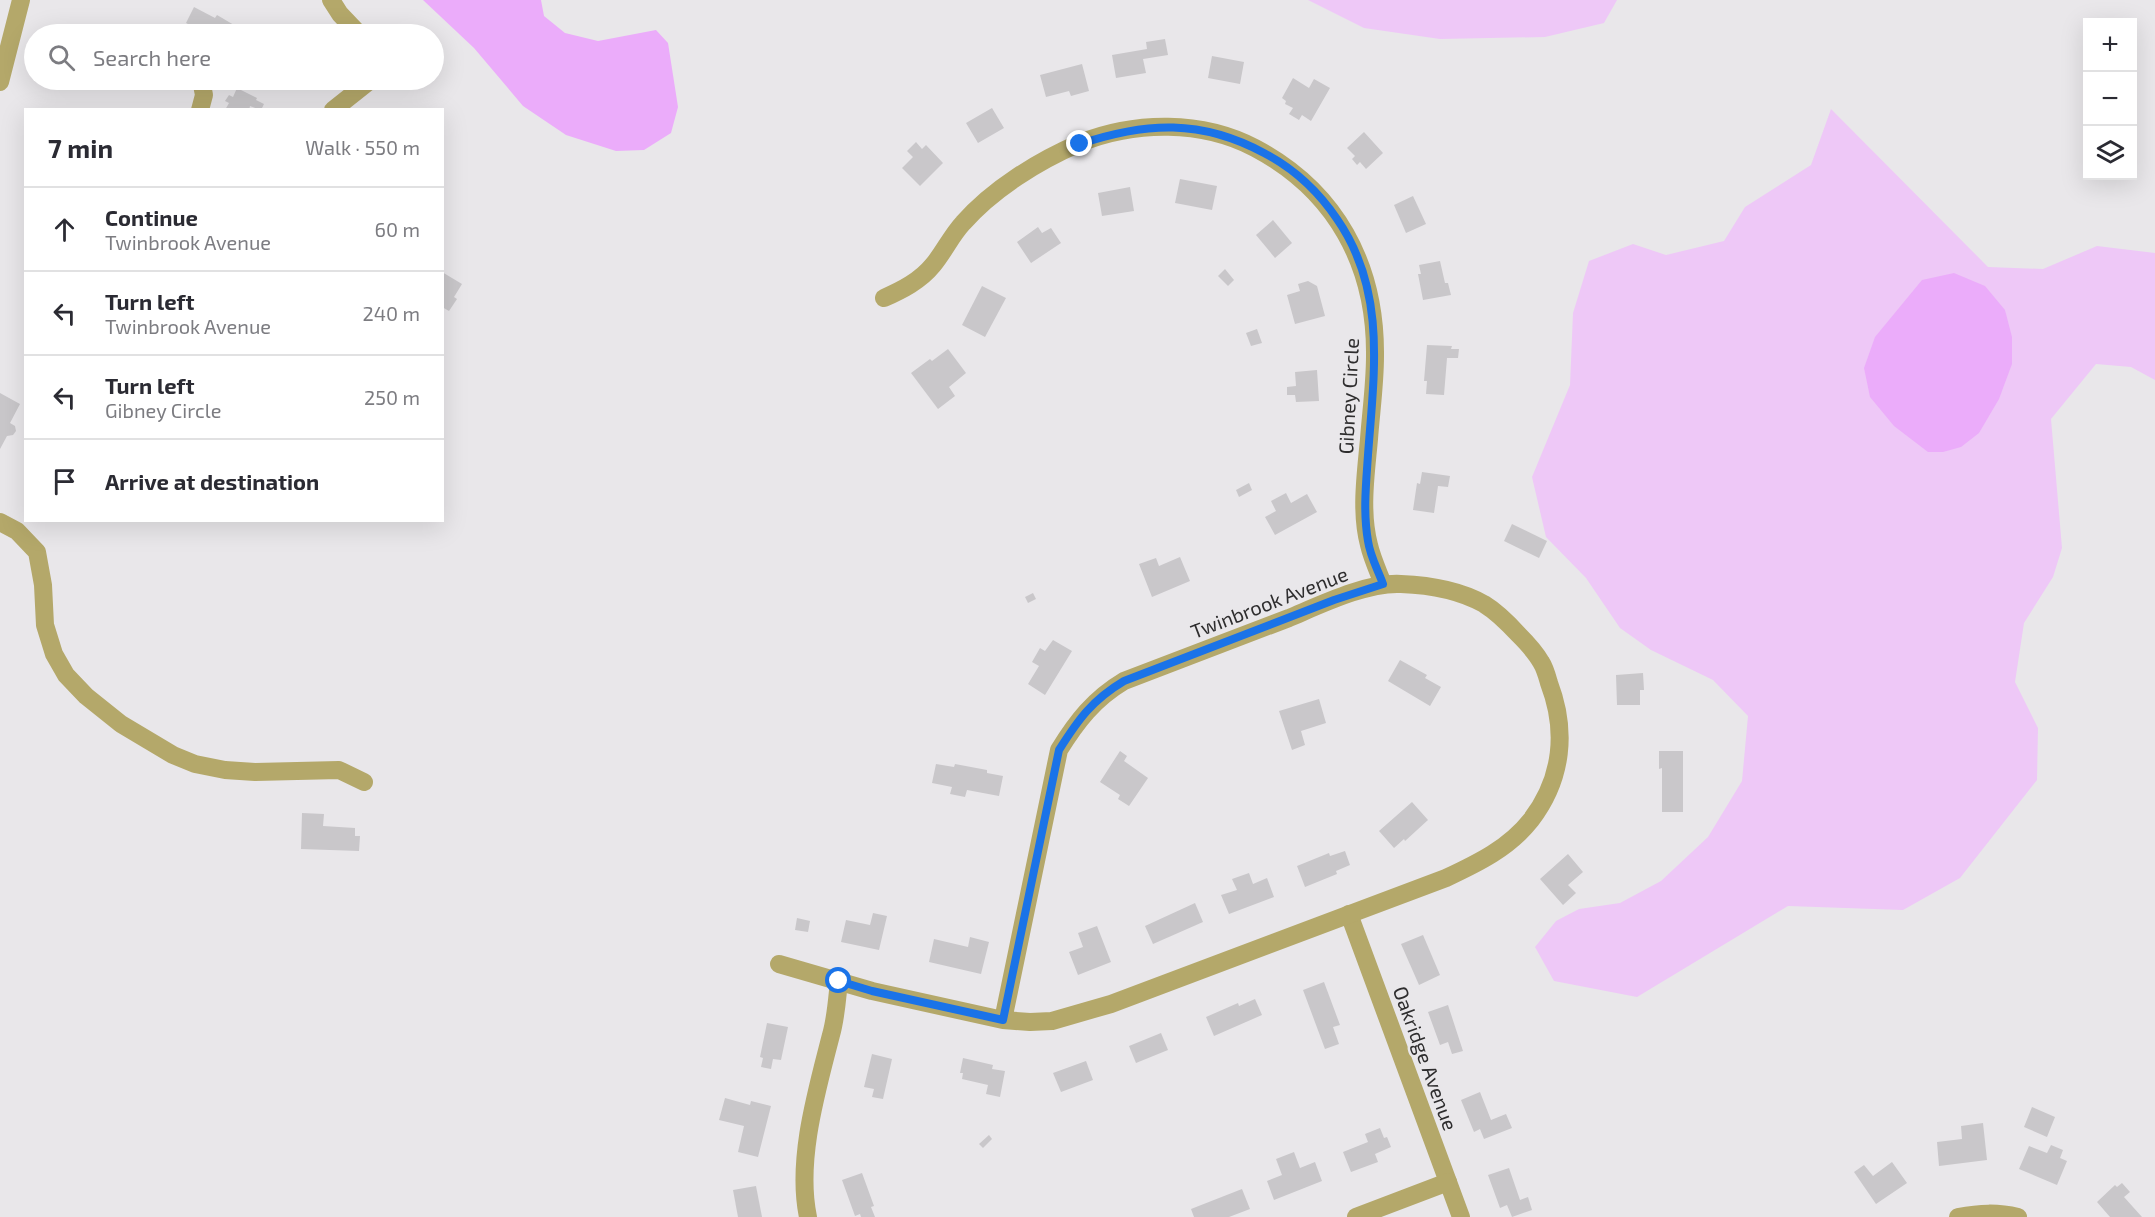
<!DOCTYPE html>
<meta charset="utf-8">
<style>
body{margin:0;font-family:"Exo 2",sans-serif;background:#f2f2f3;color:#2b2b33}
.controls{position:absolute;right:18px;top:18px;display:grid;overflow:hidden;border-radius:0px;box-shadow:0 6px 24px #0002}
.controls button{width:54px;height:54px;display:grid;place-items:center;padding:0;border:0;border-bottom:2px solid #e1e1e2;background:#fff;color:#2b2b33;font:30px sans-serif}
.stop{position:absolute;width:18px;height:18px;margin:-14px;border:4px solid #1a73e8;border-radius:50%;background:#fff}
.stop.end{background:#1a73e8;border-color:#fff;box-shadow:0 2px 6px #0008}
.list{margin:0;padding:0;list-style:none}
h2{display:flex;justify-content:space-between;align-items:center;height:78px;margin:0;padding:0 24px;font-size:26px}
h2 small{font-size:20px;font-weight:400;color:#7c7c81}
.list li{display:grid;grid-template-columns:39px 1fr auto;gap:18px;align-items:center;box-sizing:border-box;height:84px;padding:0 24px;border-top:2px solid #e1e1e2}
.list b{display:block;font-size:22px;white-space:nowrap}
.list p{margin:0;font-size:20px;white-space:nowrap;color:#7c7c81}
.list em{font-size:20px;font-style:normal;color:#7c7c81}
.icon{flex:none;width:33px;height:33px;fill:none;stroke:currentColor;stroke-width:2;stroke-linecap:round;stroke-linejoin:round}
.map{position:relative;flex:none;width:2155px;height:1217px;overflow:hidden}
.search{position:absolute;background:#fff;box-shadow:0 6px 24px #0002;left:24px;top:24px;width:420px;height:66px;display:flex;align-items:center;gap:15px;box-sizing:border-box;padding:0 21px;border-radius:33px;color:#7c7c81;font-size:22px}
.panel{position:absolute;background:#fff;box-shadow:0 6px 24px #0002;left:24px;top:108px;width:420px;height:414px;border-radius:0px}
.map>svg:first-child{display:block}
</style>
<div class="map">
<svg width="2155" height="1217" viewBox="0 0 2155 1217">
<rect width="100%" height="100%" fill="#e9e7ea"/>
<g fill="#eec8f7">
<polygon points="1308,0 1617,0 1604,23 1545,37 1440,39 1364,28"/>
<polygon points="1831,109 1988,267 2043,269 2097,246 2155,253 2155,380 2131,367 2096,364 2051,419 2062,548 2053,577 2024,623 2015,682 2038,728 2037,780 1960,878 1903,910 1788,906 1637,997 1554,981 1535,947 1556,921 1579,909 1620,903 1661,881 1708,837 1742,781 1748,716 1713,680 1651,650 1620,628 1586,578 1546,537 1532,477 1570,385 1573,313 1589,261 1633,244 1666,255 1724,241 1745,207 1811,165"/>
</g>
<g fill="#ebacfa">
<polygon points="423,0 541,0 544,16 565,33 598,41 656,30 668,43 678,107 671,133 644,150 616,151 566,135 523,106 474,48"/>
<polygon points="1954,273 1985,286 2005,310 2012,337 2012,364 1999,399 1979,433 1961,447 1943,452 1928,452 1894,426 1870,397 1864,368 1875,337 1922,280"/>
</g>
<g fill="#c9c7ca">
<polygon points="194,7 215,18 217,15 234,25 228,34 208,34 186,23"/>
<polygon points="1165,39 1168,55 1143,59 1146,73 1116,78 1112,55 1147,49 1146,42"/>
<polygon points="1212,56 1244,62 1240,84 1208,78"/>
<polygon points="1082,64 1089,91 1071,96 1069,91 1046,97 1040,75"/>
<polygon points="1293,78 1309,88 1314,79 1330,88 1311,121 1302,115 1299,120 1289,114 1293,108 1285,104 1286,101 1282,98"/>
<polygon points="284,80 302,80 298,87"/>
<polygon points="237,88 257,98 256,100 264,104 261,110 250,106 249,110 225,110 229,103 225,101 229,95 233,97"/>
<polygon points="992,108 1004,128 978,143 966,123"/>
<polygon points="1364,132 1383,153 1366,169 1360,162 1357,165 1352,159 1355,156 1347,148"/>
<polygon points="916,142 922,149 926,145 943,163 920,186 902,168 913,157 907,151"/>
<polygon points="1180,179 1217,186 1212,210 1175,203"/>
<polygon points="1130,187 1134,211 1102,216 1098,193"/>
<polygon points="1413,196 1426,224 1406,233 1394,205"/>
<polygon points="1273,220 1292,243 1275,258 1256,235"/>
<polygon points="1038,227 1042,233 1051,228 1061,243 1031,263 1017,242"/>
<polygon points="1440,261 1445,283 1448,283 1451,295 1423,300 1418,274 1421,274 1419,265"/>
<polygon points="1225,269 1234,280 1228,286 1218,276"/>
<polygon points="442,272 462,284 454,297 457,299 449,311 442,307"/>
<polygon points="1308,281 1317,286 1325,316 1295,324 1287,295 1300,291 1298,284"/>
<polygon points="982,286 1006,298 985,337 962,325"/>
<polygon points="1257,329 1262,343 1251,346 1246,333"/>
<polygon points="1427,345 1452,346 1451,349 1459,349 1458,358 1447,358 1444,395 1426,394 1427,381 1424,381"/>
<polygon points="948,349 966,373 949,387 955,396 938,409 911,373 930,359 932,361"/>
<polygon points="1317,370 1319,401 1296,402 1295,395 1287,395 1287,387 1296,386 1295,372"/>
<polygon points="0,393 20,404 10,423 15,426 16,431 13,435 7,436 0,449"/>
<polygon points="1422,472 1450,476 1448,487 1438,486 1434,513 1413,510 1417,483 1420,484"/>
<polygon points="1249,483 1252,490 1239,497 1236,490"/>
<polygon points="1286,493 1291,503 1307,494 1317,512 1275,535 1265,517 1276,511 1271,501"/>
<polygon points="1512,524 1547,541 1539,558 1504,541"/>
<polygon points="1180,557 1190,581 1152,597 1139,564 1156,558 1159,566"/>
<polygon points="1033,593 1036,599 1028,603 1025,597"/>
<polygon points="1053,640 1072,651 1045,695 1028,684 1039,666 1032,662 1040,648 1045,651"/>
<polygon points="1400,660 1427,675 1425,678 1441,687 1430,706 1388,681"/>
<polygon points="1643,673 1644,690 1640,690 1640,705 1617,705 1616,675"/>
<polygon points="1319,699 1326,723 1301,731 1305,745 1292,750 1279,711"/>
<polygon points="1120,751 1127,756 1124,761 1148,778 1129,806 1118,799 1120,795 1100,782"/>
<polygon points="1659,751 1683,751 1683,812 1662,812 1662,768 1659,769"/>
<polygon points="936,764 954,767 955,764 987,770 987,773 1003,776 999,796 967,790 965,797 950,794 952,787 932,783"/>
<polygon points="1412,802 1428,820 1405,841 1404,839 1394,848 1379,831"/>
<polygon points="302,813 324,814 323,826 355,828 355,836 360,836 359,851 301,849"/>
<polygon points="1345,851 1350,865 1336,871 1337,874 1305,887 1297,866 1329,853 1330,856"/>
<polygon points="1568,854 1583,872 1568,885 1576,893 1563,905 1540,879"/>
<polygon points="1249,873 1253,884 1267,878 1274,897 1229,914 1221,895 1237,890 1232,879"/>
<polygon points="1195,903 1203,922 1153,944 1145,926"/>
<polygon points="873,913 887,916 879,950 841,942 846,920 870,925"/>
<polygon points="797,918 810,921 808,932 795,930"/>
<polygon points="1097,926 1111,962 1078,975 1069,952 1083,947 1078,933"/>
<polygon points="1423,935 1440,975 1419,985 1401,944"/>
<polygon points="970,937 989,942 981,974 929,962 934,939 968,947"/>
<polygon points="1324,982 1340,1025 1333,1027 1339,1044 1325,1049 1303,990"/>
<polygon points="1255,999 1262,1015 1214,1036 1206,1017 1238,1003 1239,1006"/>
<polygon points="1448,1005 1463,1051 1452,1054 1448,1042 1440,1045 1428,1012"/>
<polygon points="767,1023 788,1027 781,1060 773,1059 771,1069 761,1067 763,1058 760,1057"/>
<polygon points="1161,1033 1168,1050 1136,1063 1129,1046"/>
<polygon points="872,1054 892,1059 883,1099 872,1097 874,1089 864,1087"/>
<polygon points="963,1058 993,1065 992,1069 1005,1071 1000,1097 986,1094 988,1085 962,1079 963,1073 960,1073"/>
<polygon points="1086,1061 1093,1080 1061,1092 1053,1073"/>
<polygon points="1480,1092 1491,1120 1506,1114 1512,1128 1484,1139 1480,1129 1474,1132 1461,1100"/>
<polygon points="725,1098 750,1105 751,1101 771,1106 758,1157 738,1152 744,1126 719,1120"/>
<polygon points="2032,1107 2055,1117 2047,1137 2024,1127"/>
<polygon points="1983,1123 1987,1160 1939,1166 1937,1142 1962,1139 1961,1126"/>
<polygon points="1380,1128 1384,1138 1387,1137 1391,1147 1375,1154 1378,1162 1351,1172 1343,1152 1368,1142 1365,1134"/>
<polygon points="989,1135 992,1139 983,1148 979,1144"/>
<polygon points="2051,1145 2063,1150 2060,1158 2067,1161 2057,1185 2019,1169 2029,1146 2047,1153"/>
<polygon points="1294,1152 1300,1168 1315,1162 1322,1181 1274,1200 1267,1181 1282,1175 1276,1159"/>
<polygon points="1892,1162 1907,1183 1876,1204 1854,1172 1864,1165 1873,1176"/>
<polygon points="1509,1168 1520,1200 1528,1197 1532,1210 1512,1217 1507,1205 1500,1208 1488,1175"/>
<polygon points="862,1173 874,1206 871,1207 875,1217 861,1217 860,1214 855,1216 842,1180"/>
<polygon points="2122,1183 2130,1192 2124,1197 2142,1217 2110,1217 2097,1202 2115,1185 2117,1187"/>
<polygon points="756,1186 762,1217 738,1217 733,1190"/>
<polygon points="1242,1189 1250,1209 1229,1217 1194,1217 1191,1209"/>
</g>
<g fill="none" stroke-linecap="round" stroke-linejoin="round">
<g stroke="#b4a86a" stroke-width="18">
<polyline points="331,0 340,14 359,34"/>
<polyline points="0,82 21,0"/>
<polyline points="200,110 204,95 201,80"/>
<polyline points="333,110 367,83 368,80"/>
<path d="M 884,298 C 902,290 920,281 933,265 C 944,252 951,236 963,223 C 993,189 1038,161 1080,143 C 1135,121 1202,120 1255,148 C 1336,191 1376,265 1375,356 C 1375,384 1371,412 1369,439 C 1366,473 1360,511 1369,545 C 1372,558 1378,571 1383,584"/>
<polyline points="0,522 17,531 37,552 43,585 45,625 54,654 66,675 86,696 121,724 173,755 195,764 225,770 255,772 339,770 364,782"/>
<polyline points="1349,914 1461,1217"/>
<path d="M 779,964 L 872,991 L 1003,1020 L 1030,1022 L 1052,1021 L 1111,1004 L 1446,878 C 1478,863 1509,848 1531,820 C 1563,778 1567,730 1549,683 C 1547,676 1545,668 1541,662 C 1535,651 1526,642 1518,634 C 1507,622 1497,612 1484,604 C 1459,590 1428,585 1401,584 C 1367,582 1320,605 1289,618 C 1234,639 1179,660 1124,681 C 1094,699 1077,721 1059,750 L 1003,1020"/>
<path d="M 808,1217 C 796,1160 817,1090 831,1035 C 836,1018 837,999 839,981"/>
<polyline points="1356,1217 1448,1182"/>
<path d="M 1958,1217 C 1980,1213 1997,1212 2018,1217"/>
</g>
</g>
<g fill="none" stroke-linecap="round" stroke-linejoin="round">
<path stroke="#1a73e8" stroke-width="8" d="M 839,981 L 872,991 L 1003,1020 L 1059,750 C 1078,720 1092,700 1124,681 L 1334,600 L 1383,584 C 1378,570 1370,556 1368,541 C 1363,512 1366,484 1368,455 C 1374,373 1387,291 1337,219 C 1318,191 1293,168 1264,153 C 1201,119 1146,122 1080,144"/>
</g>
<g text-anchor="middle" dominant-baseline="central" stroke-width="5" stroke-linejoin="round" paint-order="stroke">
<g font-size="20" fill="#2e2d2e" stroke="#e9e7ea">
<text transform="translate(1348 396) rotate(-87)">Gibney Circle</text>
<text transform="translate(1269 602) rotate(-21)">Twinbrook Avenue</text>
<text transform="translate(1426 1058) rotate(70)">Oakridge Avenue</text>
</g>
</g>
</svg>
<div class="controls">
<button>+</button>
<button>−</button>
<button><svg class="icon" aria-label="layers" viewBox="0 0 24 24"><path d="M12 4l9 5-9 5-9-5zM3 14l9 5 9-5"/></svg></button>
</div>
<div class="stop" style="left:839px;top:981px"></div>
<div class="stop end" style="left:1080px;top:144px"></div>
<div class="search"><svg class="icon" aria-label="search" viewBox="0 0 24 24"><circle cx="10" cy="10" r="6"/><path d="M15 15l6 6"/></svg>Search here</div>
<section class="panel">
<h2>7 min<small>Walk · 550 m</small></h2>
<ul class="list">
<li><svg class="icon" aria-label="ahead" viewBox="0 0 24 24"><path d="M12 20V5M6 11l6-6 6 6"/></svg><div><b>Continue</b><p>Twinbrook Avenue</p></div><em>60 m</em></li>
<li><svg class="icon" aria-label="left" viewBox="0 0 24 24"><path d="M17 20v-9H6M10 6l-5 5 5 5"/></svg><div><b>Turn left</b><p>Twinbrook Avenue</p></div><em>240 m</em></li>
<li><svg class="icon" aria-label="left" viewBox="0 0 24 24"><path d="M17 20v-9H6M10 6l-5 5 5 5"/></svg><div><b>Turn left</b><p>Gibney Circle</p></div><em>250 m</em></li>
<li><svg class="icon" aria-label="arrive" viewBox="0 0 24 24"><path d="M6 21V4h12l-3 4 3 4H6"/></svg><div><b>Arrive at destination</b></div></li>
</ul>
</section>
</div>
